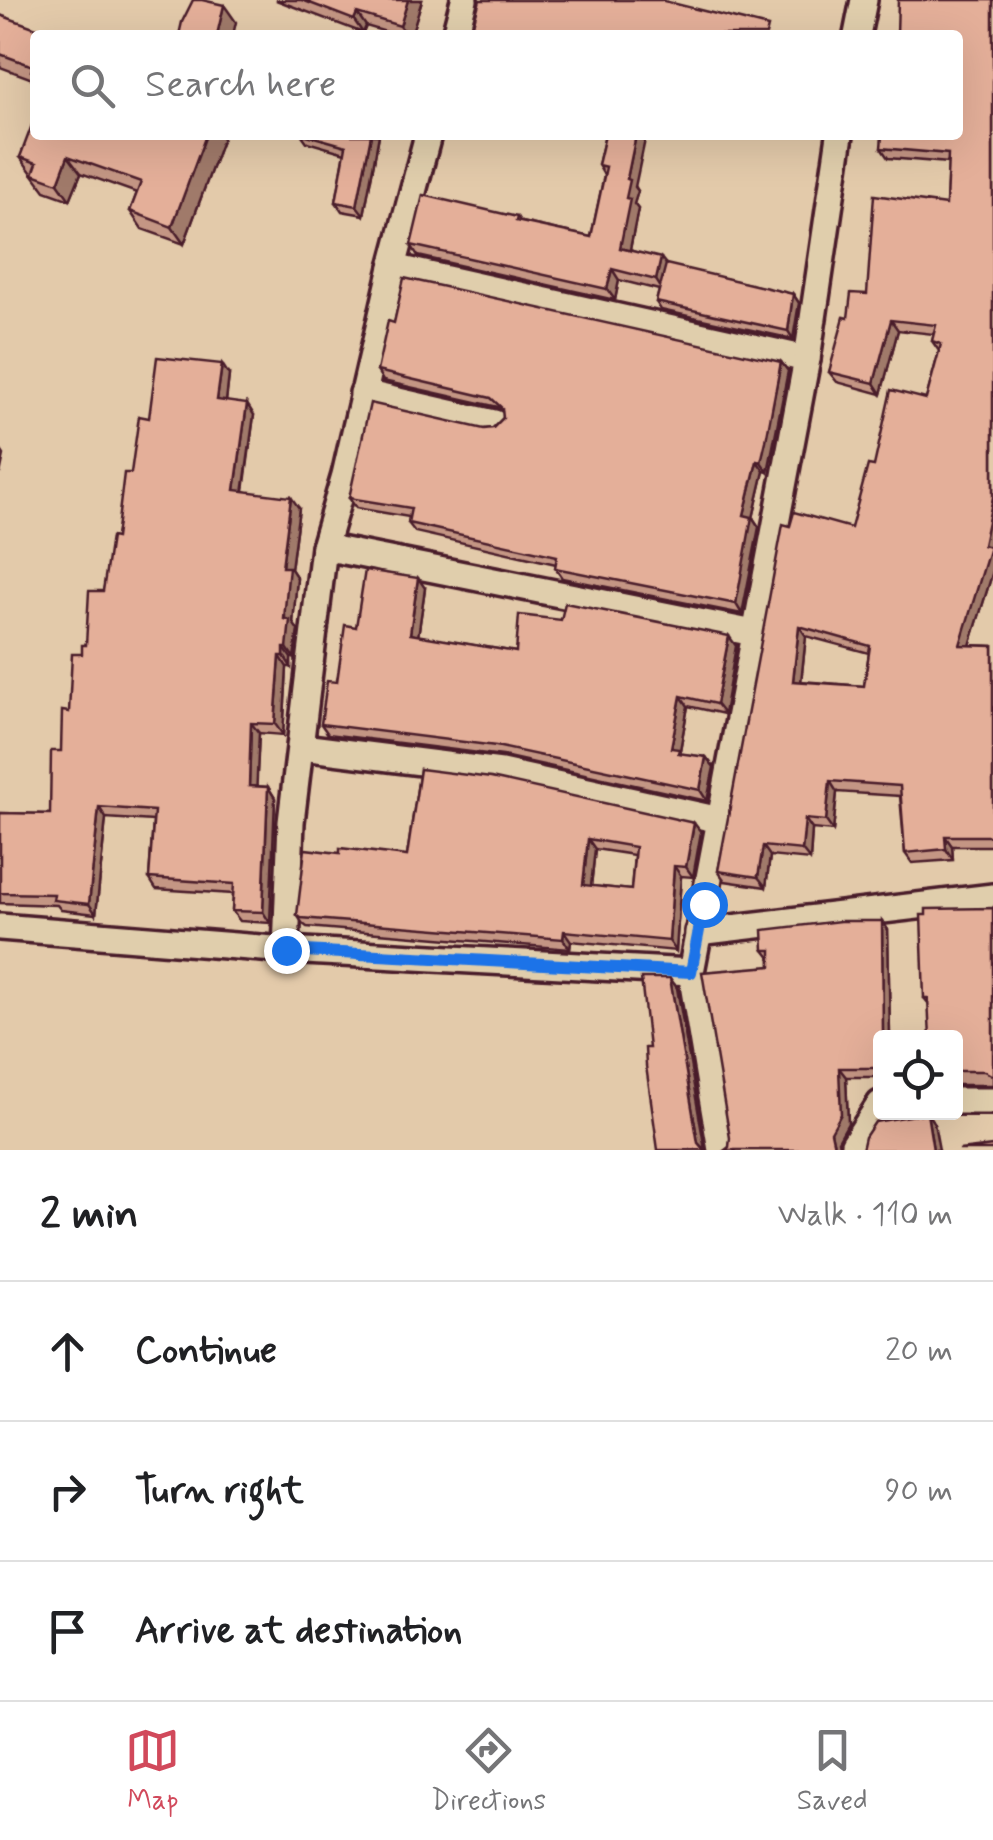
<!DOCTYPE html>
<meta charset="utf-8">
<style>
body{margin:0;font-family:Mynerve,sans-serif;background:#f2f2f2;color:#202124}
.controls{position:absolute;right:30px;bottom:30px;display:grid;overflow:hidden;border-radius:10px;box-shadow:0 10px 40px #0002}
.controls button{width:90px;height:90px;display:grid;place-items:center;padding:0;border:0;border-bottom:2px solid #e0e0e0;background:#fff;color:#202124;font:50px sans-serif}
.stop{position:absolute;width:30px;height:30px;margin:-22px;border:8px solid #1a73e8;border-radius:50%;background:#fff}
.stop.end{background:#1a73e8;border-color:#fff;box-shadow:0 2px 10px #0008}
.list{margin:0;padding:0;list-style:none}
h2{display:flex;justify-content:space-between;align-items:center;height:130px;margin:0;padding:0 40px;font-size:42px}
h2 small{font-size:32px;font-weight:400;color:#757577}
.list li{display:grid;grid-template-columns:65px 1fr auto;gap:30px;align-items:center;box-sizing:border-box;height:140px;padding:0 40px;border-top:2px solid #e0e0e0}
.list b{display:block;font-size:38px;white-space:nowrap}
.list em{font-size:32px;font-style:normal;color:#757577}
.icon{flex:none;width:55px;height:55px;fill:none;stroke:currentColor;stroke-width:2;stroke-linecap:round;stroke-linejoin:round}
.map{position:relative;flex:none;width:993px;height:1150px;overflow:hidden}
.search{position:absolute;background:#fff;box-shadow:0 10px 40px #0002;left:30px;right:30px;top:30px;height:110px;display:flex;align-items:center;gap:25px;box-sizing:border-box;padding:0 35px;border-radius:10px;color:#757577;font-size:38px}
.sheet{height:550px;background:#fff}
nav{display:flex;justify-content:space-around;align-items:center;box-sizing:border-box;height:140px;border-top:2px solid #e0e0e0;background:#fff;font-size:28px;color:#757577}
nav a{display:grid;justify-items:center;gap:5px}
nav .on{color:#d1495b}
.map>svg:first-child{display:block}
</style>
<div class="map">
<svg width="993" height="1150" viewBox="0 0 993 1150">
<rect width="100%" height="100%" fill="#e3caaa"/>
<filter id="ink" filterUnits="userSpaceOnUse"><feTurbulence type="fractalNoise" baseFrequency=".01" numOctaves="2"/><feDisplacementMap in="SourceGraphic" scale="20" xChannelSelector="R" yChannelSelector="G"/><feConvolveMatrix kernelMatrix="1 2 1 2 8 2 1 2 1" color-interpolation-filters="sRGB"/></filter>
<g filter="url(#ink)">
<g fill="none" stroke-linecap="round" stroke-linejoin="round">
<defs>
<g id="minor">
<polyline points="455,35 464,0"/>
<polyline points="857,35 864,0"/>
<polyline points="393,267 807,359"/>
<polyline points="363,393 494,423"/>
<polyline points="324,547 754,633"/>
<polyline points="302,747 501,772 720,820 691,972"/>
<polyline points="720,820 807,359 840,135"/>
<polyline points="0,927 286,950 691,972 721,1150"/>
<polyline points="698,932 993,897"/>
<polyline points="286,950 291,822 324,547 345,475 393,267 428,135"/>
<polyline points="956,1101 993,1101"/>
<polyline points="856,1150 854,1144 880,1104"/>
</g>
</defs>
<use href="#minor" stroke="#4a1f2b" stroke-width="32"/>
<use href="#minor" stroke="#e0ceac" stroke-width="25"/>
</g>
<g fill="#c49684" stroke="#4a1f2b" stroke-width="2.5" fill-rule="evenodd">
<polygon points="276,0 422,0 411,35 396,35 366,26 363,33"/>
<path d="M 993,0 L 993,540 L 991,549 L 993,551 L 993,571 L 970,645 L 993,646 L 993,846 L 952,846 L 953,860 L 912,863 L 905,853 L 900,796 L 837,792 L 833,831 L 812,829 L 810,860 L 770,856 L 766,887 L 725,881 L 718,871 L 790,526 L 851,528 L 874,466 L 926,399 L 939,351 L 932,341 L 934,334 L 898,330 L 881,394 L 837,382 L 829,372 L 848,318 L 867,294 L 946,205 L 948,163 L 888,158 L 881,148 ZM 806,636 L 869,653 L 864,686 L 801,681 Z"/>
<polygon points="0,15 35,35 35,80 0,67"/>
<polygon points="35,135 224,135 184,244 142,229 130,211 137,193 81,173 70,200 45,191 20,157"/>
<polygon points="302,135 379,135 364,215 342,211 336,202 345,153 307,142"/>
<polygon points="605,135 638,191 634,204 638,209 630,250 666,265 793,294 799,303 793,339 661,310 656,302 659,290 619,280 615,300 418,256 411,245 517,217 521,222 591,237 604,175 598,165"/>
<polygon points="781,362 788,371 773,450 768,472 764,471 753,518 759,527 742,614 562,578 555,568 556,564 415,532 408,523 409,517 356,508 349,498 484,429 493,428 503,418 503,411 498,407 383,381 377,371"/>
<polygon points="229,375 226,401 254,415 244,491 299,508 291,569 297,578 293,623 298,630 294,658 291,658 291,667 287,667 283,735 259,733 256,786 268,787 275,798 270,923 240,921 232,911 233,894 156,889 149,878 153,821 106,818 96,914 61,910 57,905 0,903 0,813 50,814 69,712 82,654 103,591 131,473 149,418"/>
<polygon points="425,588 418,636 516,652 736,646 724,714 688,706 680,750 682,754 706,757 714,767 707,801 503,756 328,734 321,724 356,627"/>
<path d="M 420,769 L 701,832 L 693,877 L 681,876 L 676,951 L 571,941 L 570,949 L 307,927 L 303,924 L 297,915 L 407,856 ZM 595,849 L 634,855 L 631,890 L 591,886 Z"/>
<polygon points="993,908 993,1085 956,1085 956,1038 924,998"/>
<polygon points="882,921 888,930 890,1038 880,1038 880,1077 846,1077 848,1123 838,1141 729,1147 771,966 771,959 764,950"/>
</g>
<g fill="#a07a6b" stroke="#4a1f2b" stroke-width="2.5">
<polygon points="408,0 422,0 411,35 407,35 400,26"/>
<polygon points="224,5 236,22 233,35 217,35"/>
<polygon points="357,13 366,26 363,33 354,20"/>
<polygon points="205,135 224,135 184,244 172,227"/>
<polygon points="371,135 379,135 364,215 357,206"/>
<polygon points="636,135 646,135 635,187 638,191 634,204 638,209 628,259 620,248 627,179"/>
<polygon points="68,156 81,173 70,200 58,183"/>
<polygon points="661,258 669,268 663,291 656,280"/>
<polygon points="612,269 619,280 615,300 607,289"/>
<polygon points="793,294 799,303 793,339 788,331"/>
<polygon points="891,320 898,330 881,394 874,383"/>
<polygon points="781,362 788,371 768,472 761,462"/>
<polygon points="222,364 229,375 225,410 217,400"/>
<polygon points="247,404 254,415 242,501 235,490"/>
<polygon points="0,449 4,455 0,474"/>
<polygon points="757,461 764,471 753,518 759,527 742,614 736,604 744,515"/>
<polygon points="291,497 299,508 291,569 297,578 293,623 298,630 294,658 287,648 282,567"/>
<polygon points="993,497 993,540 991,549 993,551 993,571 967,655 960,645"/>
<polygon points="418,578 425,588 417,644 410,634"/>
<polygon points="799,626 806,636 800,691 793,681"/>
<polygon points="729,636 736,646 724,714 716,704"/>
<polygon points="284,648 291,658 291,667 284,656"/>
<polygon points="280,656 287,667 283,735 275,724"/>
<polygon points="681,696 688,706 680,750 686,759 671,748"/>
<polygon points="251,723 259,733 256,797 249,786"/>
<polygon points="706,757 714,767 707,801 700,790"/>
<polygon points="830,781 837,792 833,831 826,821"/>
<polygon points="268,787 275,798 270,923 263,912"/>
<polygon points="99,807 106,818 96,914 89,904"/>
<polygon points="805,819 812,829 810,860 802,850"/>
<polygon points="694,823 701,832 693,877 686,867"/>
<polygon points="945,836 952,846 953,860 946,849"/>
<polygon points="588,839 595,849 590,895 583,885"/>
<polygon points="763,846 770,856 766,887 758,877"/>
<polygon points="674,866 681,876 676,951 669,941"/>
<polygon points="882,921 888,930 890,1038 883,1038"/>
<polygon points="564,931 571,941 570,949 563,939"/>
<polygon points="670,978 677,988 705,1150 698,1143"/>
<polygon points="839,1068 846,1077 848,1123 838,1141 840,1150 837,1150 834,1146 831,1132"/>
<polygon points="927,1113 934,1123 939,1150 933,1150"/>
</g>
<g fill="#e4af99" stroke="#4a1f2b" stroke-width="2.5" fill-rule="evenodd">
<polygon points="193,0 202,0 224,5 217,35 179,35 182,22"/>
<polygon points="302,0 408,0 400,26 357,13 354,20"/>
<polygon points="480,0 664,0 664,1 768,27 766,35 470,35"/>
<path d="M 898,0 L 993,0 L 993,497 L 983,545 L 990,547 L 960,645 L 993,646 L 993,836 L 945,836 L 946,849 L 905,853 L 900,786 L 830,781 L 826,821 L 805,819 L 802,850 L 763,846 L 758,877 L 718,871 L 783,524 L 790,526 L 794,512 L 851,528 L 868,465 L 874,466 L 891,390 L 926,399 L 941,344 L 932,341 L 936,325 L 891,320 L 874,383 L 829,372 L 844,317 L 848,318 L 851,293 L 867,294 L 874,195 L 946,205 L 948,154 L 881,148 L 882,135 L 958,135 L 958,35 L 897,35 ZM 799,626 L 870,646 L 864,686 L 793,681 Z"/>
<polygon points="0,15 56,35 35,35 35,73 31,71 33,66 0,54"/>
<polygon points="35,117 35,135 206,135 172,227 130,211 141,182 68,156 58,183 33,174 37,163 20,157"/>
<polygon points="307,135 371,135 357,206 336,202 346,146"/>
<polygon points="605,135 636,135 627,179 630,180 626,198 630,199 620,248 661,258 656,280 612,269 607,289 411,245 423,195 517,217 516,221 591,237 606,167 598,165"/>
<polygon points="666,264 793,294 788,331 656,302"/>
<polygon points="404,278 781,362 766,441 761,462 757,461 744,515 752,517 736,604 555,568 557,556 408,523 411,508 349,498 370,403 484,429 493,428 503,418 502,408 491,398 377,371 388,321 394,323"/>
<polygon points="157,357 222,364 217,400 247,404 235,490 291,497 282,567 289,567 284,619 290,620 287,648 284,648 284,656 280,656 275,724 251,723 249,786 268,787 263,912 232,911 234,884 149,878 154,811 99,807 89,904 53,900 54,894 0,893 0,813 50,814 51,751 61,751 62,711 69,712 72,654 82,654 82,645 86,645 89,591 103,591 111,537 116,538 124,473 131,473 139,416 149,418"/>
<polygon points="365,570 418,578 410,634 516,652 519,615 561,620 565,603 729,636 716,704 681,696 671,748 679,749 678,753 706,757 700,790 496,746 321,724 327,681 337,682 345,625 356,627"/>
<path d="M 420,769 L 491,778 L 694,823 L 686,867 L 674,866 L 669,941 L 564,931 L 563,939 L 301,918 L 297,915 L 305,849 L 340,853 L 340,848 L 407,856 ZM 588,839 L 635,847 L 631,890 L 583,885 Z"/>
<polygon points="993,908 993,1076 984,1071 956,1071 956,1038 930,1038 928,998 924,998 921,915 926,915 926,909"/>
<polygon points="840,921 882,921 883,1038 880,1038 880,1068 839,1068 841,1114 831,1132 834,1146 838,1150 725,1150 729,1147 730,1138 702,972 771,966 771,950 764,950 763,930"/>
<polygon points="641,978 670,978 698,1143 704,1150 658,1150 646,1066 645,1048 649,1048"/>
<polygon points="927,1113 933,1150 862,1150 865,1137 875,1122"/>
<polygon points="993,1146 993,1150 959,1150"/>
</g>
</g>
<g fill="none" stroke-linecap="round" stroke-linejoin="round" filter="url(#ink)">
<polyline stroke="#1a73e8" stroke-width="12" points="286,950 691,972 704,904"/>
</g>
</svg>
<div class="controls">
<button><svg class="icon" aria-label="locate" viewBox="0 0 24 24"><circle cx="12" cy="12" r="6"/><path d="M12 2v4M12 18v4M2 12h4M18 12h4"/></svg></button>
</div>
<div class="stop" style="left:704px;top:904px"></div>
<div class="stop end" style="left:286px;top:950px"></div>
<div class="search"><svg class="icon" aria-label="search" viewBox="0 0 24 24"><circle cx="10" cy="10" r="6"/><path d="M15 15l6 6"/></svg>Search here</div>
</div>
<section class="sheet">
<h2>2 min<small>Walk · 110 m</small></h2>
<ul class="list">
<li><svg class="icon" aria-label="ahead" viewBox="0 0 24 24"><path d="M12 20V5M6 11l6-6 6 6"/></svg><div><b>Continue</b></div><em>20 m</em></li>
<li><svg class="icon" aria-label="right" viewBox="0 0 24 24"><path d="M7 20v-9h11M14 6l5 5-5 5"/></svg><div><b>Turn right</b></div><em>90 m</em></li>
<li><svg class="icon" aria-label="arrive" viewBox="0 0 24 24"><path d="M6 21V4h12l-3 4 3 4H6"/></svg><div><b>Arrive at destination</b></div></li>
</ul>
</section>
<nav>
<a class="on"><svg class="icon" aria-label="map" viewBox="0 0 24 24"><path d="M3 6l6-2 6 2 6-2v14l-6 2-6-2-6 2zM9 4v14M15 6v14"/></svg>Map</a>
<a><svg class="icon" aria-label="directions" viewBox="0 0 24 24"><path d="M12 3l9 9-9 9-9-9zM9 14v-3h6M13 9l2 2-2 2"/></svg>Directions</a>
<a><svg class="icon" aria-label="saved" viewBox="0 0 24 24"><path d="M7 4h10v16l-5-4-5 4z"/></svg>Saved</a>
</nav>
